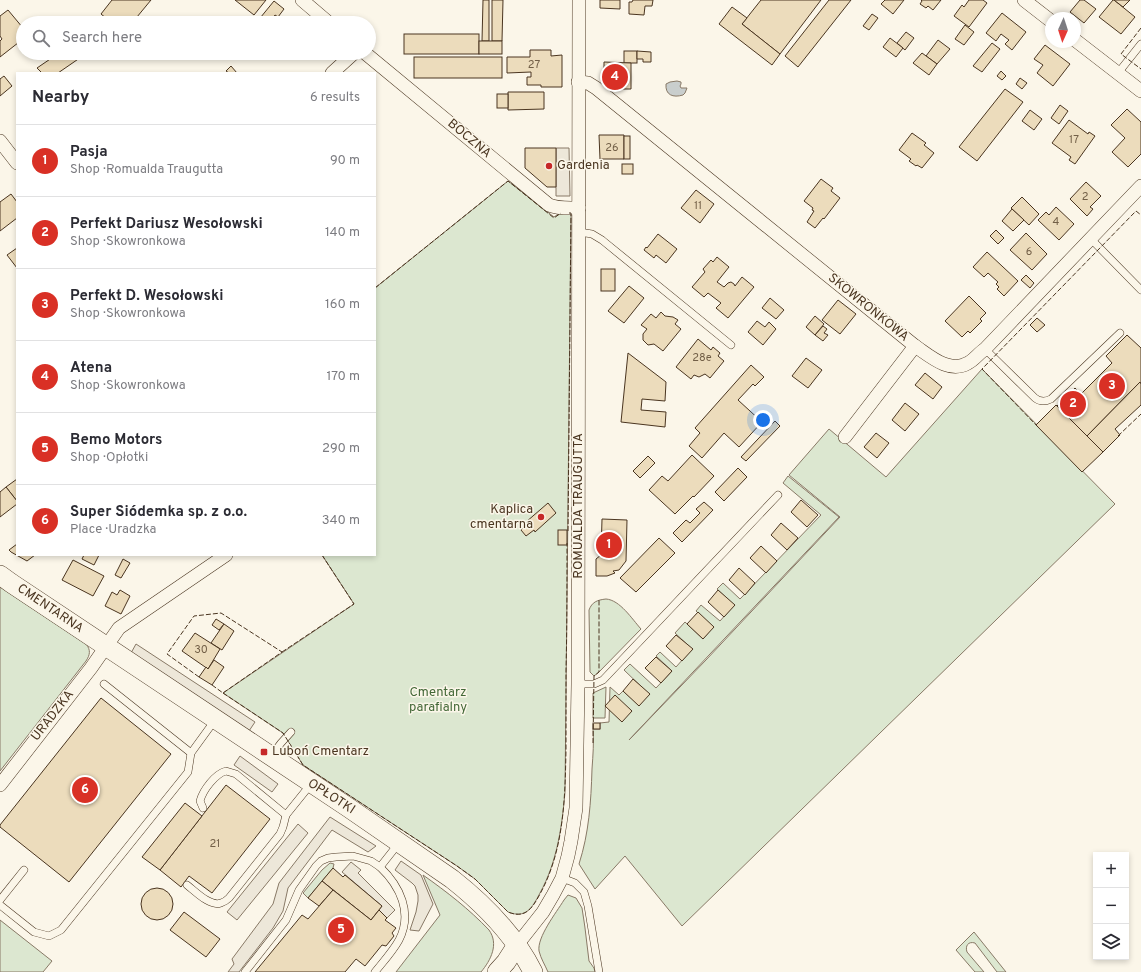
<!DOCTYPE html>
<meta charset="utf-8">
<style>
body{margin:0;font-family:Overpass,sans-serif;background:#f2f2f3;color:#2b2b33}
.controls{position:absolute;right:12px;bottom:12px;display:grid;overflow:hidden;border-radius:0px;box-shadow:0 2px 6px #0003}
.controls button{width:36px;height:36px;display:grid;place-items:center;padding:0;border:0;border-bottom:1px solid #e1e1e2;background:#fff;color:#2b2b33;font:20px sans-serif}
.compass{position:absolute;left:1045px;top:12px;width:36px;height:36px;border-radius:50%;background:#fff;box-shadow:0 2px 6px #0003;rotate:183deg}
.you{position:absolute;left:763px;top:420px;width:14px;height:14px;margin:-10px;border:3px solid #fff;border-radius:50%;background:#1a73e8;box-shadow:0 0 0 6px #1a73e833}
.badge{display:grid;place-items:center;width:26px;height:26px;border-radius:50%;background:#d93025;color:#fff;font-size:13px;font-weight:700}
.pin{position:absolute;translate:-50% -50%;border:2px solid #fff;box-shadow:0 1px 4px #0006}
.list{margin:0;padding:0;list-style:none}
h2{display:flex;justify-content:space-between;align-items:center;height:52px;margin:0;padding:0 16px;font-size:17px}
h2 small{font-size:13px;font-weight:400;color:#7c7c81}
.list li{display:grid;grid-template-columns:26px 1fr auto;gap:12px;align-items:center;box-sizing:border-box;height:72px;padding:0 16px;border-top:1px solid #e1e1e2}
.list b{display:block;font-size:15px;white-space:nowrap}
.list p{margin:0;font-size:13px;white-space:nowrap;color:#7c7c81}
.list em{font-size:13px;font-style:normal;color:#7c7c81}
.icon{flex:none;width:22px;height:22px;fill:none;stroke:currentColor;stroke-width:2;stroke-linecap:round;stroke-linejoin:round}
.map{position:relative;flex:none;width:1141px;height:972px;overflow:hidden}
.search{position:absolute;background:#fff;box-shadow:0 2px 6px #0003;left:16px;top:16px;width:360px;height:44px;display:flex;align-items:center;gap:10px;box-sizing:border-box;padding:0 14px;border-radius:22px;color:#7c7c81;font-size:15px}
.panel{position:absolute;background:#fff;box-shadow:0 2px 6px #0003;left:16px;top:72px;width:360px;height:484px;border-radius:0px}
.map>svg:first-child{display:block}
</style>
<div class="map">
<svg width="1141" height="972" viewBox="0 0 1141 972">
<rect width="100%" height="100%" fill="#fbf6e9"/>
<g fill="#dce7d0" stroke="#887966">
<path d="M 508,181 L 554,217 L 560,213 L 571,213 L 565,792 C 562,827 557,862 540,893 C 532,908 526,919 508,912 L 475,879 L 457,866 L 303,765 L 283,733 L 223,693 L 354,604 L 322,555 L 375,555 L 375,288 Z"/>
<path d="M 982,369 L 1115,504 L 682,926 L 625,856 L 595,889 L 579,864 C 589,833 591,802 592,769 C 593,755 594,742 593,729 L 600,729 L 600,723 L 609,722 L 610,687 L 619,695 L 623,691 L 639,705 L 649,694 L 624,670 L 630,664 L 656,688 L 672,671 L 656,656 L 660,652 L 676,667 L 692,649 L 675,633 L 685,622 L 703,639 L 713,627 L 696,611 L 701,605 L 720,621 L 734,605 L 717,589 L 723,583 L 740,599 L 821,515 L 783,483 L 788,476 L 839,517 L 629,740 L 706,660 L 840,517 L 789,475 L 829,429 L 886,477 Z"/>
<path d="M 0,587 L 86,644 C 91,650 90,655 86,661 L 0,771 Z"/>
<path d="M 606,599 C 620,600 632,619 641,629 L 599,672 L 594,676 L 590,672 L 589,610 C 592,602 597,600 606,599 Z"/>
<polygon points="606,687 605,718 593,718 593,693"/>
<polygon points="330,863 334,864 333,868 308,898 303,893 322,870"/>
<path d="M 423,875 C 447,892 469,909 489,930 C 499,944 491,960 481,972 L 396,972 L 440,915 Z"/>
<path d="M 568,895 L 576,898 L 582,908 L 584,921 L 585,928 L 589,961 L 594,968 L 595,972 L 548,972 C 545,965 541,959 539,951 C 537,937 556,913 564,900 Z"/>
<polygon points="0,920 52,961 43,972 0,972"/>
<path d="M 974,932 L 1006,972 L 997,972 L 975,943 C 968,941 965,946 967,952 L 984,972 L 975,972 L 956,950 Z"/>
</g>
<g fill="#ede7d9" stroke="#887966">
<polygon points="556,148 569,148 570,196 556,196"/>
<polygon points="136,644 255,722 249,731 131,653"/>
<polygon points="240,756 278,784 272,792 234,765"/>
<polygon points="330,817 376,846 368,852 332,830 288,888 283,911 273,928 239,972 228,972 234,964 232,959 273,904 279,883"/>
<polygon points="298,824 308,833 237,920 227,912"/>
<polygon points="401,861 421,875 433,904 419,931 410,930 416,912 418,901 418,895 415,886 412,883 395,870"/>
<polygon points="351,862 361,870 358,873 395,910 387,918 379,910 382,906 342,872"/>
</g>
<path fill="#c9cecd" stroke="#887966" d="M 677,81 L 681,82 L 681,84 L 680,86 L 681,88 L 687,88 L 685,93 L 683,95 C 673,98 665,95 666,84 L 670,82 Z"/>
<g fill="#ecdcbc" stroke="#4a3520">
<polygon points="112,0 151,0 132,23 112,23 101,14"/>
<polygon points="235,0 266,0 254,15"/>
<polygon points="483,0 489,0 489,41 482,41"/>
<polygon points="492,0 503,0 502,41 492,41"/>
<polygon points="600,0 620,0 620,9 600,8"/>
<polygon points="633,0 653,0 652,6 645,6 644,15 629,14 629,2 632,2"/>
<polygon points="761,0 821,0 780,54 742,24"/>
<polygon points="829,0 851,0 798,67 785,56"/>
<polygon points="885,0 904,0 893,14 881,4"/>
<polygon points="921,0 941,0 933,10 928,6 926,8 920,4 922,1"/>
<polygon points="969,0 983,0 987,3 969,27 954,16 962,5 964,7"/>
<polygon points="1080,0 1084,0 1096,9 1084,23 1070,12"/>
<polygon points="1113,0 1114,0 1135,17 1121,34 1099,17"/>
<polygon points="1114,0 1130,0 1123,7"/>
<polygon points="274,1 284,9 278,17 275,15 269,23 256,23"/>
<polygon points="732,7 747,18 742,24 780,54 772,65 719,24"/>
<polygon points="8,10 23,28 23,39 0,57 0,41 2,39 0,36 0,16"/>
<polygon points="1002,13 1026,32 1012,50 1005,44 1009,40 1001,34 996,41 986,33"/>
<polygon points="872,14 878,18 869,30 863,26"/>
<polygon points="965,25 974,32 964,45 955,39"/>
<polygon points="906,32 914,38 905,50 897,43"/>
<rect x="404" y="34" width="75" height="20"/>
<polygon points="890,38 903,48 896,57 883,47"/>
<polygon points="938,40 950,49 937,64 926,56"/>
<rect x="479" y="41" width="23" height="13"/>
<polygon points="992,43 1000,49 982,72 973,66"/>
<polygon points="1045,45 1070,64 1053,86 1037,73 1043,65 1034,59"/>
<polygon points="530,50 551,50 551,56 562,55 562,87 541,87 541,85 527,85 527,77 531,77 531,72 507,73 507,57 530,57"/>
<rect x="624" y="51" width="13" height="12"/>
<polygon points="637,51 651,52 651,62 643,62 643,59 637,59"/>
<polygon points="59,53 87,53 58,73 42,73 37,68"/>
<polygon points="922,53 937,64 929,75 913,63"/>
<rect x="414" y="57" width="88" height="21"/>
<polygon points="604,62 631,63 631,89 614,89 604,78"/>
<polygon points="231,66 237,73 229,73 226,71"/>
<polygon points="1001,71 1006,76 1002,80 997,76"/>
<polygon points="4,76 12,86 0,96 0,79"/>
<polygon points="1020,78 1027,83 1022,89 1016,84"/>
<polygon points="1005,89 1023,102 977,161 959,147"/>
<polygon points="508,92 544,92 544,109 508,110"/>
<rect x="497" y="94" width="11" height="14"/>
<polygon points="1060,105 1068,111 1059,124 1051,118"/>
<polygon points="1127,109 1141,122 1141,154 1128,167 1112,152 1125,138 1111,125"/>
<polygon points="1030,110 1042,119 1034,130 1022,121"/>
<polygon points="1069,120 1088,134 1089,132 1095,136 1075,164 1069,160 1071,157 1052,143"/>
<polygon points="912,133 926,143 924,145 934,153 922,168 917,165 916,166 909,161 911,159 899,150"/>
<polygon points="599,135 624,135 624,159 600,159"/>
<rect x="624" y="136" width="6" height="23"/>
<polygon points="525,148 556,148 556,187 547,187 525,168"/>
<rect x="622" y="164" width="11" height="10"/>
<polygon points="821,179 833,188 831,191 840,198 824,219 823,218 815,228 807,222 814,211 812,210 813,208 804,201"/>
<polygon points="1086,182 1101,196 1090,207 1093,209 1087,216 1070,199"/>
<polygon points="696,190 714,204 700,223 681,208"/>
<polygon points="11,194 17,202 17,218 0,231 0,202"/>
<polygon points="1022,197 1039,214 1029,225 1011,208"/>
<polygon points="1056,207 1074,224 1059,240 1038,220 1046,212 1049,215"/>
<polygon points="1012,209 1024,220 1013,231 1002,221"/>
<polygon points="996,230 1004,238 998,244 990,236"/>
<polygon points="1026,233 1047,254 1032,270 1010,250"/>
<polygon points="658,234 677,249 666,263 656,255 654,258 644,250 646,247 647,248"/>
<polygon points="17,248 17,268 7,255"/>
<polygon points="987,252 1018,281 1004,296 997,289 999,287 996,284 998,282 988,273 984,277 973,267"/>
<polygon points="717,257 729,267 717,282 724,287 728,283 731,282 734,284 735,286 742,277 754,287 728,318 716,308 721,303 708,293 704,297 692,287 705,272 703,269 711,260 713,262"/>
<rect x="601" y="269" width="14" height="22"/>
<polygon points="1026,275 1034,283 1030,288 1021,280"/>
<polygon points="629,286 644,298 624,323 608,311"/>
<polygon points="969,296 986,313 980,319 982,321 970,333 968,331 962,337 945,321"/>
<polygon points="770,298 784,310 776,319 762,308"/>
<polygon points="838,300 856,314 840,334 822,320"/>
<polygon points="661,312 665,316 673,317 678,320 675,324 681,329 663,351 654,344 648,345 643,340 643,334 647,329 641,325 651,314 656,318"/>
<polygon points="815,316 824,324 815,335 806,327"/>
<polygon points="1037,318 1045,325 1037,332 1030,325"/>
<polygon points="757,321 765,327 769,322 776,329 763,345 748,332"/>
<polygon points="823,326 827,329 824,333 828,335 823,341 815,335"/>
<polygon points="1127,335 1141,348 1141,384 1140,382 1087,436 1057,406 1075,388 1081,394 1112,363 1106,356"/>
<polygon points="698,339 711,350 713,347 720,353 718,356 724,361 710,378 705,374 699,377 694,375 691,379 676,367"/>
<polygon points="628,353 666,382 665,401 642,399 641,410 666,412 665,427 621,422"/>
<polygon points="806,358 822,370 808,388 792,376"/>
<polygon points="751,365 764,377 755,386 753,384 738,400 762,422 739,447 724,433 702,458 689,446 700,433 695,428"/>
<polygon points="925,373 942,387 933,399 915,385"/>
<polygon points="1140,382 1141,384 1141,405 1115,429 1120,435 1103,452 1087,436"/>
<polygon points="905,403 919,414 905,431 892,420"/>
<polygon points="1056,405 1103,452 1082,472 1036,425"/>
<polygon points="775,421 780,426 746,461 741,457"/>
<polygon points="876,433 889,443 877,458 864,447"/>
<polygon points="692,455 714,476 694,497 693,496 675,514 649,490 662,476 668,481"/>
<polygon points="648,456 655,463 640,478 633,471"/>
<polygon points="738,468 747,477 724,501 715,492"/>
<polygon points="17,479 17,501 6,487"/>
<polygon points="6,487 17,501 17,504 0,517 0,492"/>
<polygon points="801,500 818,515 807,527 791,512"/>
<polygon points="704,502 713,510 682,542 673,533 686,520 690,523 700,513 696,509"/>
<polygon points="548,503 556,513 535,532 534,530 526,536 521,530 528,523 526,522"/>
<polygon points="602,519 627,520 626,561 619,570 613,571 615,573 607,576 596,576 596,559 601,555"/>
<polygon points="781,523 798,538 787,550 771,535"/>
<rect x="558" y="530" width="9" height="15"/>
<polygon points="659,538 675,553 636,592 620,578"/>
<polygon points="17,544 17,555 35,555 27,561 11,552 9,550"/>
<polygon points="761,546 777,561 766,573 750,558"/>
<polygon points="84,555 99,555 94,565 82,559"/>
<polygon points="123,559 130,563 121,578 115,575"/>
<polygon points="73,560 104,576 93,596 62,580"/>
<polygon points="739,568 755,583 745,595 729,580"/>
<polygon points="120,590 130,596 121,614 105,606 112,592 117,595"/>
<polygon points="718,590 735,605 724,617 708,602"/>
<polygon points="698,612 714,627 703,639 687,624"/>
<polygon points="216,619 224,624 219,630 212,625"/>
<polygon points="224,624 234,631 222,650 211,643"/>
<polygon points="195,633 220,649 208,669 182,651"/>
<polygon points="676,635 693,649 682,661 666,646"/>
<polygon points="656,657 672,671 661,683 645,668"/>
<polygon points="214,660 224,667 212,685 199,677 206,667 208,669"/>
<polygon points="633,679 650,694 639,706 623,691"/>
<polygon points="615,695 632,711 622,722 605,706"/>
<polygon points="101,698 171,754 69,882 0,827 0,825"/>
<rect x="593" y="723" width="7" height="6"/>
<polygon points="226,785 270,819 212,893 189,876 181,887 160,870"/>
<polygon points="185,803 202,816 160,870 142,857"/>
<polygon points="333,868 343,877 345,875 382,906 371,920 322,881"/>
<polygon points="322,881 333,890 319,906 308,898"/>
<circle cx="157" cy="904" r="16"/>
<polygon points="333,890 371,920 379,910 387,918 385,920 396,928 392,933 394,936 386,946 382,945 365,966 356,959 345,972 255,972 302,915 308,919"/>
<polygon points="184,912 220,939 206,957 170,930"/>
</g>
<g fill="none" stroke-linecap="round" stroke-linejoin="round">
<defs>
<g id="lane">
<polyline points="1118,73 1141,44"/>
<polyline points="579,232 592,234 602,240 731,345"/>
<polyline points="1090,238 1141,290"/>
<path d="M 985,349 L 1035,398 C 1040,402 1045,402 1051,399 L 1120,333"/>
<polyline points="104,684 191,753 215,720"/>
<polyline points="578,684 594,684 603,680 778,495"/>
<polyline points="272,755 281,743 291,732"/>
<path d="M 203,808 L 200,801 C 203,790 215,774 226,771 L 236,774 L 286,815 L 311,784"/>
<polyline points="562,878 575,883 584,892 588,906 599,972"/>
<path d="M 187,885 C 195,891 210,907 221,903 C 224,902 227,900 229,898 L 280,834 L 283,827 L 286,815"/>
<polyline points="0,900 24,870"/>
<polyline points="0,905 34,932 49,936 61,930 188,772 191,753"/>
<polyline points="245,972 286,920 299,890 316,866 321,861 328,858 336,857 353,856 371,861 380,867 399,843"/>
<path d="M 375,972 C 383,962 393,951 399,940 C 413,913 400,886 380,867"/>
</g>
<g id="street">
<polyline points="302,0 329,23"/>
<polyline points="1024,0 1051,21"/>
<polyline points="1075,40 1141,91"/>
<path d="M 365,53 L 549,205 C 558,209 569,208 579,208"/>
<polyline points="332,73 354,53"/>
<path d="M 578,82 L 588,83 L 596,88 L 915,346 C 930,356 949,374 968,363 C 974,360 979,353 985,349 L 1141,186"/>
<polyline points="0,141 17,163"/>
<polyline points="845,437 915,346"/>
<polyline points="0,785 91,668 119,628 226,555"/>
<polyline points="517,945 543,912 553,895 562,878 568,856 571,841 576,808 578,684 579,0"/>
</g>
<g id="secondary">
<path d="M 0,575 L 11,583 L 349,808 L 452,879 C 485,905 514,934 533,972"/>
<polyline points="497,972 506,962 517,945"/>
</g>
</defs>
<use href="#lane" stroke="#4a3520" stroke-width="8"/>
<use href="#street" stroke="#4a3520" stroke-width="14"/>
<use href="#secondary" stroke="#4a3520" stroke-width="20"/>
<use href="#lane" stroke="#fbf6e9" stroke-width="7"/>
<use href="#street" stroke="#fbf6e9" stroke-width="13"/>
<use href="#secondary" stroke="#fbf6e9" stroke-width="19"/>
<g stroke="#4a3520" stroke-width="1" stroke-dasharray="5 2" stroke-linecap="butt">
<polyline points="1141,28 1121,54 1141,69"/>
<polyline points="375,288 508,181 554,218 561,213"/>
<polyline points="1038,427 982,369 1136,211 1141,215"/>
<polyline points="1118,436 1141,414"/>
<polyline points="568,531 571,213 569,213"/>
<polyline points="282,652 354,604 322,555"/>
<polyline points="199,677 167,654 194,616 221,613 282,652 223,693 212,685"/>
<path d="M 223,693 L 283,733 L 303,765 L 457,866 L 475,879 L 508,912 C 525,919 532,909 540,894 C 564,850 565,799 566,750 C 566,723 566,697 566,671 C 567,628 567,586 567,543"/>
<polyline points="593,743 594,676 599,672 599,600"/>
</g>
</g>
<g fill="#c62828" stroke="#fbf6e9" stroke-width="1.5">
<circle cx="549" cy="166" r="4"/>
<circle cx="541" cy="517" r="4"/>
<rect x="260" y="748" width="8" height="8" rx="2"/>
</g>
<g text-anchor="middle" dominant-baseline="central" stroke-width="3" stroke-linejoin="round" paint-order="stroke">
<g font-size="11" fill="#725f47">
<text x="534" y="65">27</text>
<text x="1074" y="140">17</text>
<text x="612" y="148">26</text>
<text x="1085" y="197">2</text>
<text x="698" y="206">11</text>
<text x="1056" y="222">4</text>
<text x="1029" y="252">6</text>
<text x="702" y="358">28e</text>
<text x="201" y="650">30</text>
<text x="215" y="844">21</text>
</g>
<g font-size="13" fill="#4a3520" stroke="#fbf6e9">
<text transform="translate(469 139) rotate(40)">BOCZNA</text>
<text transform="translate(868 308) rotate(39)">SKOWRONKOWA</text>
<text transform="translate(579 506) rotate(-90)">ROMUALDA TRAUGUTTA</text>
<text transform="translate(50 609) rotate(34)">CMENTARNA</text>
<text transform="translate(53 716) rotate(-52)">URADZKA</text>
<text transform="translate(331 797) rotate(33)">OPŁOTKI</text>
</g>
<g font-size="13" fill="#4a3520" stroke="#fbf6e9" text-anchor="start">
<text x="557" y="166">Gardenia</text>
<text x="533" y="510" text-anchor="end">Kaplica<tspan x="533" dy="15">cmentarna</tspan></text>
<text x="272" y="752">Luboń Cmentarz</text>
</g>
<g font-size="13" fill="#436837" stroke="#fbf6e9">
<text x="438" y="693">Cmentarz<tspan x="438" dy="15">parafialny</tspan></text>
</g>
</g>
</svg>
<div class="controls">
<button>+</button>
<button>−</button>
<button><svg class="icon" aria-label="layers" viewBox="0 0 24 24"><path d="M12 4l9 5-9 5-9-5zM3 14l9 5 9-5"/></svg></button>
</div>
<svg class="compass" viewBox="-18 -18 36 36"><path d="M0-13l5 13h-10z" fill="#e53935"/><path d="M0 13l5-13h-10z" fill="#7c7c81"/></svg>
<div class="you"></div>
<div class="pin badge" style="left:609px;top:545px">1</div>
<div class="pin badge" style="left:1073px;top:404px">2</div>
<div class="pin badge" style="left:1112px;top:386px">3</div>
<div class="pin badge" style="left:615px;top:77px">4</div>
<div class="pin badge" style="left:341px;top:930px">5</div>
<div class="pin badge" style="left:85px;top:790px">6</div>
<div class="search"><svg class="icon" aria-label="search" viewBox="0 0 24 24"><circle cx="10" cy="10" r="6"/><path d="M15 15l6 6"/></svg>Search here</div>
<section class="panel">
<h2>Nearby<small>6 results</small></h2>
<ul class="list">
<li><span class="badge">1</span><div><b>Pasja</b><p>Shop · Romualda Traugutta</p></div><em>90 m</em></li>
<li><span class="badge">2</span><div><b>Perfekt Dariusz Wesołowski</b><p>Shop · Skowronkowa</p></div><em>140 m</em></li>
<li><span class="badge">3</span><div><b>Perfekt D. Wesołowski</b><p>Shop · Skowronkowa</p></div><em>160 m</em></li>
<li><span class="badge">4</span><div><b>Atena</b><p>Shop · Skowronkowa</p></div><em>170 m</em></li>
<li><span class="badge">5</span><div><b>Bemo Motors</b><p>Shop · Opłotki</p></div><em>290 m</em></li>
<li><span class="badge">6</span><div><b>Super Siódemka sp. z o.o.</b><p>Place · Uradzka</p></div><em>340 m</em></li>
</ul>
</section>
</div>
